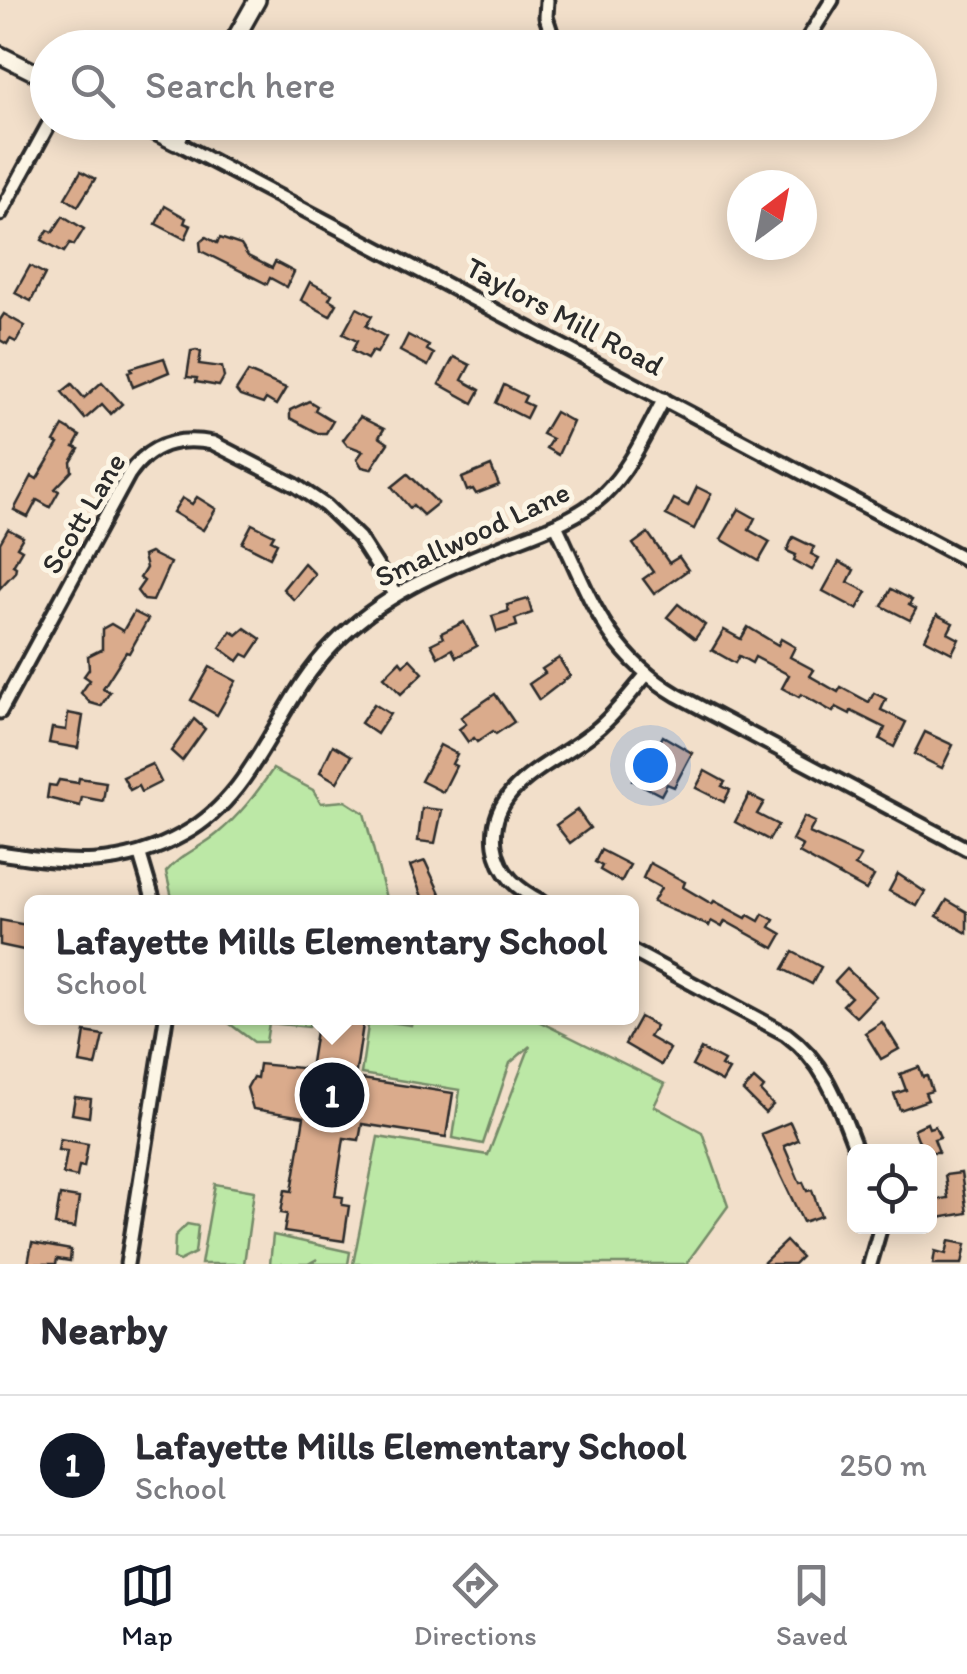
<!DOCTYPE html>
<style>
body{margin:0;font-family:Itim,sans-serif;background:#f2f2f3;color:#2b2b33}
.controls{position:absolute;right:30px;bottom:30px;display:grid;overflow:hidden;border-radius:15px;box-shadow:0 5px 25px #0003}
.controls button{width:90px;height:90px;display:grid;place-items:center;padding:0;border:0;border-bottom:2px solid #e1e1e2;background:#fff;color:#2b2b33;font:50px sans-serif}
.compass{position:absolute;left:727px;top:170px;width:90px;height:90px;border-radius:50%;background:#fff;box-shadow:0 5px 25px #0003;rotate:32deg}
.you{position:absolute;left:650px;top:765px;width:35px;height:35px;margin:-25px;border:8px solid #fff;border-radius:50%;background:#1a73e8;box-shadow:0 0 0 15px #1a73e833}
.badge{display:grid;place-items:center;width:65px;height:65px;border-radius:50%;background:#111827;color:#fff;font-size:32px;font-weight:700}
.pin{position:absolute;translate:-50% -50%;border:5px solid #fff;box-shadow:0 2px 10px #0006}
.popup{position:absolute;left:24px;top:895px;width:615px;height:130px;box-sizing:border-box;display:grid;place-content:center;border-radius:15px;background:#fff;filter:drop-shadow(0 2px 8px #0005);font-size:32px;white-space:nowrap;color:#7c7c81}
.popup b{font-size:38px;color:#2b2b33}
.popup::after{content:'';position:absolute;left:50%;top:100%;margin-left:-20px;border:20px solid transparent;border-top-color:#fff}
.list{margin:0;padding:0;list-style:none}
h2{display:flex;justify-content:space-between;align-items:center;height:130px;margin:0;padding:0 40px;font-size:42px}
h2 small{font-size:32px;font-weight:400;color:#7c7c81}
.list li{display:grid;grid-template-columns:65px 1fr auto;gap:30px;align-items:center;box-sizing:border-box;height:140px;padding:0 40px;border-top:2px solid #e1e1e2}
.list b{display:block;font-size:38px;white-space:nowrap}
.list p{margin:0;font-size:32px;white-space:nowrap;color:#7c7c81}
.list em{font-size:32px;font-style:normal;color:#7c7c81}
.icon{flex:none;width:55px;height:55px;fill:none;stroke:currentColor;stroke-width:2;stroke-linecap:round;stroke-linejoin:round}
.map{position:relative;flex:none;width:967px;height:1264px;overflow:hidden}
.search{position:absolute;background:#fff;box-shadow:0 5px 25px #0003;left:30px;right:30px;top:30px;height:110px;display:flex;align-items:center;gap:25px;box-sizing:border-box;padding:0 35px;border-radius:55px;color:#7c7c81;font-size:38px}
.sheet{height:270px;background:#fff}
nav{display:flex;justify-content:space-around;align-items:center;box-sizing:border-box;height:140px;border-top:2px solid #e1e1e2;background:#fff;font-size:28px;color:#7c7c81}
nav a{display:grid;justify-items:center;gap:5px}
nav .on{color:#111827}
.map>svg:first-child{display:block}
</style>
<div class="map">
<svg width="967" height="1264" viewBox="0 0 967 1264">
<rect width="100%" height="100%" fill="#f2dfca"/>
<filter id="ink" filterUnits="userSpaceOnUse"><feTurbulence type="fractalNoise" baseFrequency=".01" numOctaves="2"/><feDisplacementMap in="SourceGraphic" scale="20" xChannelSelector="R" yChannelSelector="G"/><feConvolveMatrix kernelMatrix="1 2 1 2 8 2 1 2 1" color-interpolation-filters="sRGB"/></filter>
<g filter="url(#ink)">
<g fill="#bce8a6" stroke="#748a68" stroke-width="2.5">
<path d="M 273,769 L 313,790 L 321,803 L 345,801 L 364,813 L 387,902 L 173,902 L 166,872 C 180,855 200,848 217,834 C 240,815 256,794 273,769 Z"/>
<polygon points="222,1018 310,1018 309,1027 269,1023 266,1042 254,1042"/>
<polygon points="413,1018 532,1018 665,1084 654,1106 702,1132 728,1206 686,1264 353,1264 378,1137 488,1155 530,1046 510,1063 483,1144 453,1138 460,1090 361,1074 369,1019 411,1025"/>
<polygon points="215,1184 254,1191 244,1264 201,1264"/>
<polygon points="187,1224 198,1226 195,1253 179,1261 174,1258 175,1236"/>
<polygon points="273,1235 350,1252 348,1264 311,1264 317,1259 308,1264 270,1264"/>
</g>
<g fill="#daab8c" stroke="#2b2b2b" stroke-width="2.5">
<polygon points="81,171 95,179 78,206 65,198"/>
<polygon points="165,206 186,218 184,223 191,226 185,239 156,224"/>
<polygon points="63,216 84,229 74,245 70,243 64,252 42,240 48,230 53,232"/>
<polygon points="206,237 217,243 220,238 241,245 248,256 272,268 275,262 294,272 287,287 270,278 267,284 201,251 200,242"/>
<polygon points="30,266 45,274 31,301 15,293"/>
<polygon points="310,282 332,294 329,299 337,304 330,316 301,300"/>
<polygon points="357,308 372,316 366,326 386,337 377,353 372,351 367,359 352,351 357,341 343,334"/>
<polygon points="4,314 25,326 16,342 10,339 7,344 0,340 0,320"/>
<polygon points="408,335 429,346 427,350 434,354 428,366 400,351"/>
<polygon points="196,350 201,352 199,364 222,367 224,377 219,386 196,382 197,378 187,377 191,351"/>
<polygon points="454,357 470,365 462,380 480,390 473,403 439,384"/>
<polygon points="164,358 169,372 133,387 128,372 132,371 131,368"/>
<polygon points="248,372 286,388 276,405 266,399 263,404 240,396 236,391"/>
<polygon points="102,382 122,404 111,414 102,404 85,419 62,392 72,384 84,398"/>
<polygon points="504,385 526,396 523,402 532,406 526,418 496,403"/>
<polygon points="309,401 317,406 315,410 333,421 326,433 318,433 290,418 290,410"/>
<polygon points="555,412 573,422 558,455 546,448 552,439 542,434"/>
<polygon points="360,417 384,429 379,437 388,443 371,469 362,467 357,459 363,451 347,445 343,440"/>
<polygon points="63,426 80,436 74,447 79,449 71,462 72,471 55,489 59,491 50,507 37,500 28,517 14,510 32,476 37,479 58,444 54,442"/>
<polygon points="491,466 499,485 476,494 473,489 467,491 462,478"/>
<polygon points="408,474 438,503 423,515 413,505 410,508 392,487"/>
<polygon points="697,487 711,494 694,529 666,515 674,499 688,506"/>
<polygon points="197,497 216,509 203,530 173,512 182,498 192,504"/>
<polygon points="739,509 755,518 749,530 770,542 759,561 721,539"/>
<polygon points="252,524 274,535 271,540 277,543 270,557 242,543"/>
<polygon points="8,529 23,537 17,547 22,550 13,565 16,567 15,572 0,588 0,543"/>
<polygon points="648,533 669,563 679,557 688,570 654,594 643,579 653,572 633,544"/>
<polygon points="793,537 814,547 811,554 819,558 812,570 794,560 796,555 787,551"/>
<polygon points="150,553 170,563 153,601 144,600 137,591 144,581 140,578 146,568 143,556"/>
<polygon points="839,562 854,570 848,582 867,592 857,609 823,591"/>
<polygon points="304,563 315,574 294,600 283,589"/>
<polygon points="891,589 912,600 909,605 916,609 910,620 882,606"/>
<polygon points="528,599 532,613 515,619 517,626 497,632 492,616 509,611 507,605"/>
<polygon points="678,604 705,625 695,639 667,617"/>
<polygon points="134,612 148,619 129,653 126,652 103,688 110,692 101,706 90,703 81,693 90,680 84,676 89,669 88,656 102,649 102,629 111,624 123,631"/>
<polygon points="937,615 953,623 948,633 959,639 952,653 925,639"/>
<polygon points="464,622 477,646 456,657 452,649 438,657 431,644 443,638 441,633"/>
<polygon points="748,627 778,645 781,639 795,647 790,657 814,670 810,676 838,692 841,687 869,702 874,693 886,699 881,710 906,722 894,747 880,739 885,728 851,711 850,714 836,707 833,712 801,694 799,697 782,688 789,675 755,657 752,663 739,656 735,663 712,650 724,630 741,639"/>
<polygon points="245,628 261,639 249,657 243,654 238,661 220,648 231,631 237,635"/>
<polygon points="559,658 570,676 539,700 529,684 545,673 542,669"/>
<polygon points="410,659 423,673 401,694 384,677 400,661 403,665"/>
<polygon points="210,667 236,681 217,715 191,700"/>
<polygon points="495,694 514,722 496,734 493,731 477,742 474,738 468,742 459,729 466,724 461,717"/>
<polygon points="374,704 390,714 377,734 361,723"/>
<polygon points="68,713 83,716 78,748 49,743 52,728 66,730"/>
<polygon points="194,719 205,729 182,761 171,751"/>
<polygon points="925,732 953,745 942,768 914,754"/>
<polygon points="663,736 692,753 674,787 667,784 661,795 632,780 641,764 646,767"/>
<polygon points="333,745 352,756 337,782 320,772"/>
<polygon points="440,745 457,754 452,764 456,766 443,792 421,781"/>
<polygon points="152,764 161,782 141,792 138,786 130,790 123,777"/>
<polygon points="705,771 725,782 722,786 730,790 724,802 696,788"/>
<polygon points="79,778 106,782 103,801 82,797 80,806 47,798 49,785 56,786 59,780 78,783"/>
<polygon points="749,795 764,802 757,814 778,825 769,840 735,822"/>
<polygon points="422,808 442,810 435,843 418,841"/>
<polygon points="577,810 590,828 570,843 556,825"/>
<polygon points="804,817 815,822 809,833 861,856 855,866 874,876 866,890 799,853 803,846 792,840"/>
<polygon points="601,850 630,865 621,882 600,870 602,866 595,862"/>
<polygon points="425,861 443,900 435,902 424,902 410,866"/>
<polygon points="650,863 685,882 683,887 712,904 714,901 746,918 748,915 759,921 763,914 774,920 770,927 782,934 774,948 725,921 722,927 711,921 709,926 653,902 661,888 643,878"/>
<polygon points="898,874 925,892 917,906 889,891"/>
<polygon points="947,900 967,912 967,933 937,916"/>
<polygon points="0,920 32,926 28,951 0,945"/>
<polygon points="793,952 821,967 812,984 783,969"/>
<polygon points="847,969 876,996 856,1017 843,1005 851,997 835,982"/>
<polygon points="640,1017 656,1026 649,1037 670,1049 661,1065 625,1044"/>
<polygon points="318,1018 364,1018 355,1078 453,1093 446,1137 362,1124 359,1140 344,1138 335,1196 343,1197 342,1205 349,1206 344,1241 284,1232 287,1214 281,1213 285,1190 292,1191 304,1117 253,1109 247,1088 253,1077 257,1078 259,1064 310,1069"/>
<polygon points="882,1022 899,1049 881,1059 865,1033"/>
<polygon points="85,1032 103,1035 96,1066 80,1063"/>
<polygon points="701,1049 724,1061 721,1066 729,1070 722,1082 692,1066"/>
<polygon points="919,1067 923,1077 927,1076 932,1091 925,1093 928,1100 900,1110 894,1094 906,1090 900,1074"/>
<polygon points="754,1079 764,1088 761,1092 773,1105 765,1113 743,1091"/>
<polygon points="75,1097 91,1099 89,1117 72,1114"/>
<polygon points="790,1122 798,1140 784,1146 800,1183 803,1182 807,1191 812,1190 821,1216 803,1222 761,1134"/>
<polygon points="927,1123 929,1128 935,1126 940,1137 934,1139 939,1152 923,1152 914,1129"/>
<polygon points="60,1139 88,1144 84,1167 79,1166 77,1177 63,1174 67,1151 58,1150"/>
<polygon points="961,1173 967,1213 938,1218 935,1200 948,1198 945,1175"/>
<polygon points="60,1195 79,1198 75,1228 55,1225"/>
<polygon points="786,1241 801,1257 794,1264 762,1264"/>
<polygon points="949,1241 966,1244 962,1264 933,1264 935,1251 946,1254"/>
<polygon points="32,1243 71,1250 70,1261 57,1259 56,1264 28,1264"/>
</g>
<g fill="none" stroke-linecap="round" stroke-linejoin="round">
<defs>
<g id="street">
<polyline points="547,0 546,17 556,48"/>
<polyline points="802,48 832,0"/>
<polyline points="677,122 713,132 744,122"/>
<polyline points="176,142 967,560"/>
<polyline points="0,214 50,122"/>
<path d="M 556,525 C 590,596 605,652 677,695 L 967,849"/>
<path d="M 0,712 L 129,474 C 150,444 178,436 213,443 L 295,485 L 326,506 L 359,538 L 395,594"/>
<path d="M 0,853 C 70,864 120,870 184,834 C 259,792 275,703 333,645 C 381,595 439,571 502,546 C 537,532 575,521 603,495 C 631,468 646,432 664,399"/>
<polyline points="140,855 154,902"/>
<path d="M 542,902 C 519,890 499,875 495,846 C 487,784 556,764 595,731 C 615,715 631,693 647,674"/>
<path d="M 632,951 L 786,1034 C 827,1064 839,1106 857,1152"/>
<polyline points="127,1264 166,1018"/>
<polyline points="870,1264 881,1226"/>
</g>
<g id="secondary">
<polyline points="230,48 257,0"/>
<polyline points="0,55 48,79"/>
<polyline points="136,122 176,142 186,122"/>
</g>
</defs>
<use href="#street" stroke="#2b2b2b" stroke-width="19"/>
<use href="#secondary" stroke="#2b2b2b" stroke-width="22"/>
<use href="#street" stroke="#fcf5e5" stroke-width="11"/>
<use href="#secondary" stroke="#fcf5e5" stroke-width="15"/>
</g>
</g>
<g text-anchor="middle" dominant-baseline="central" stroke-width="10" stroke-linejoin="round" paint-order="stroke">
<g font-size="30" fill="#2b2b2b" stroke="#fcf5e5">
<text transform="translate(565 316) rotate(28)">Taylors Mill Road</text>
<text transform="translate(83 513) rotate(-59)">Scott Lane</text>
<text transform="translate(472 534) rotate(-25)">Smallwood Lane</text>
</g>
</g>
</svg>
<div class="controls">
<button><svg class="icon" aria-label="locate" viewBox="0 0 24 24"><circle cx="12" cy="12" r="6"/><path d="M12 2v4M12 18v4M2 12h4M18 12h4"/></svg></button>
</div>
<svg class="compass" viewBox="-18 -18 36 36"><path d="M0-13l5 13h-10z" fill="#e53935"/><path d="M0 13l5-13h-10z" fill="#7c7c81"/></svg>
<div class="you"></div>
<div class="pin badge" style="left:332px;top:1095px">1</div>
<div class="popup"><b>Lafayette Mills Elementary School</b>School</div>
<div class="search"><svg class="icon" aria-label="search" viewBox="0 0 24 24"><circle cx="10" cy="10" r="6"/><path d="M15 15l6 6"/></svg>Search here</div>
</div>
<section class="sheet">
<h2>Nearby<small></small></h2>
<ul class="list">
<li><span class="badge">1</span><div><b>Lafayette Mills Elementary School</b><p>School</p></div><em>250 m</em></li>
</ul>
</section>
<nav>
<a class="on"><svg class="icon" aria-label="map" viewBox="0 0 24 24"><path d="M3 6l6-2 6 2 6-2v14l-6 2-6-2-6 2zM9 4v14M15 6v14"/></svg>Map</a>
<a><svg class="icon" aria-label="directions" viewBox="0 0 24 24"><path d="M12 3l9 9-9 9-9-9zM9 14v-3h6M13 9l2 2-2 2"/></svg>Directions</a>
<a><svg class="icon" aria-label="saved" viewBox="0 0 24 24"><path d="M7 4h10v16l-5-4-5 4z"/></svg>Saved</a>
</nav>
